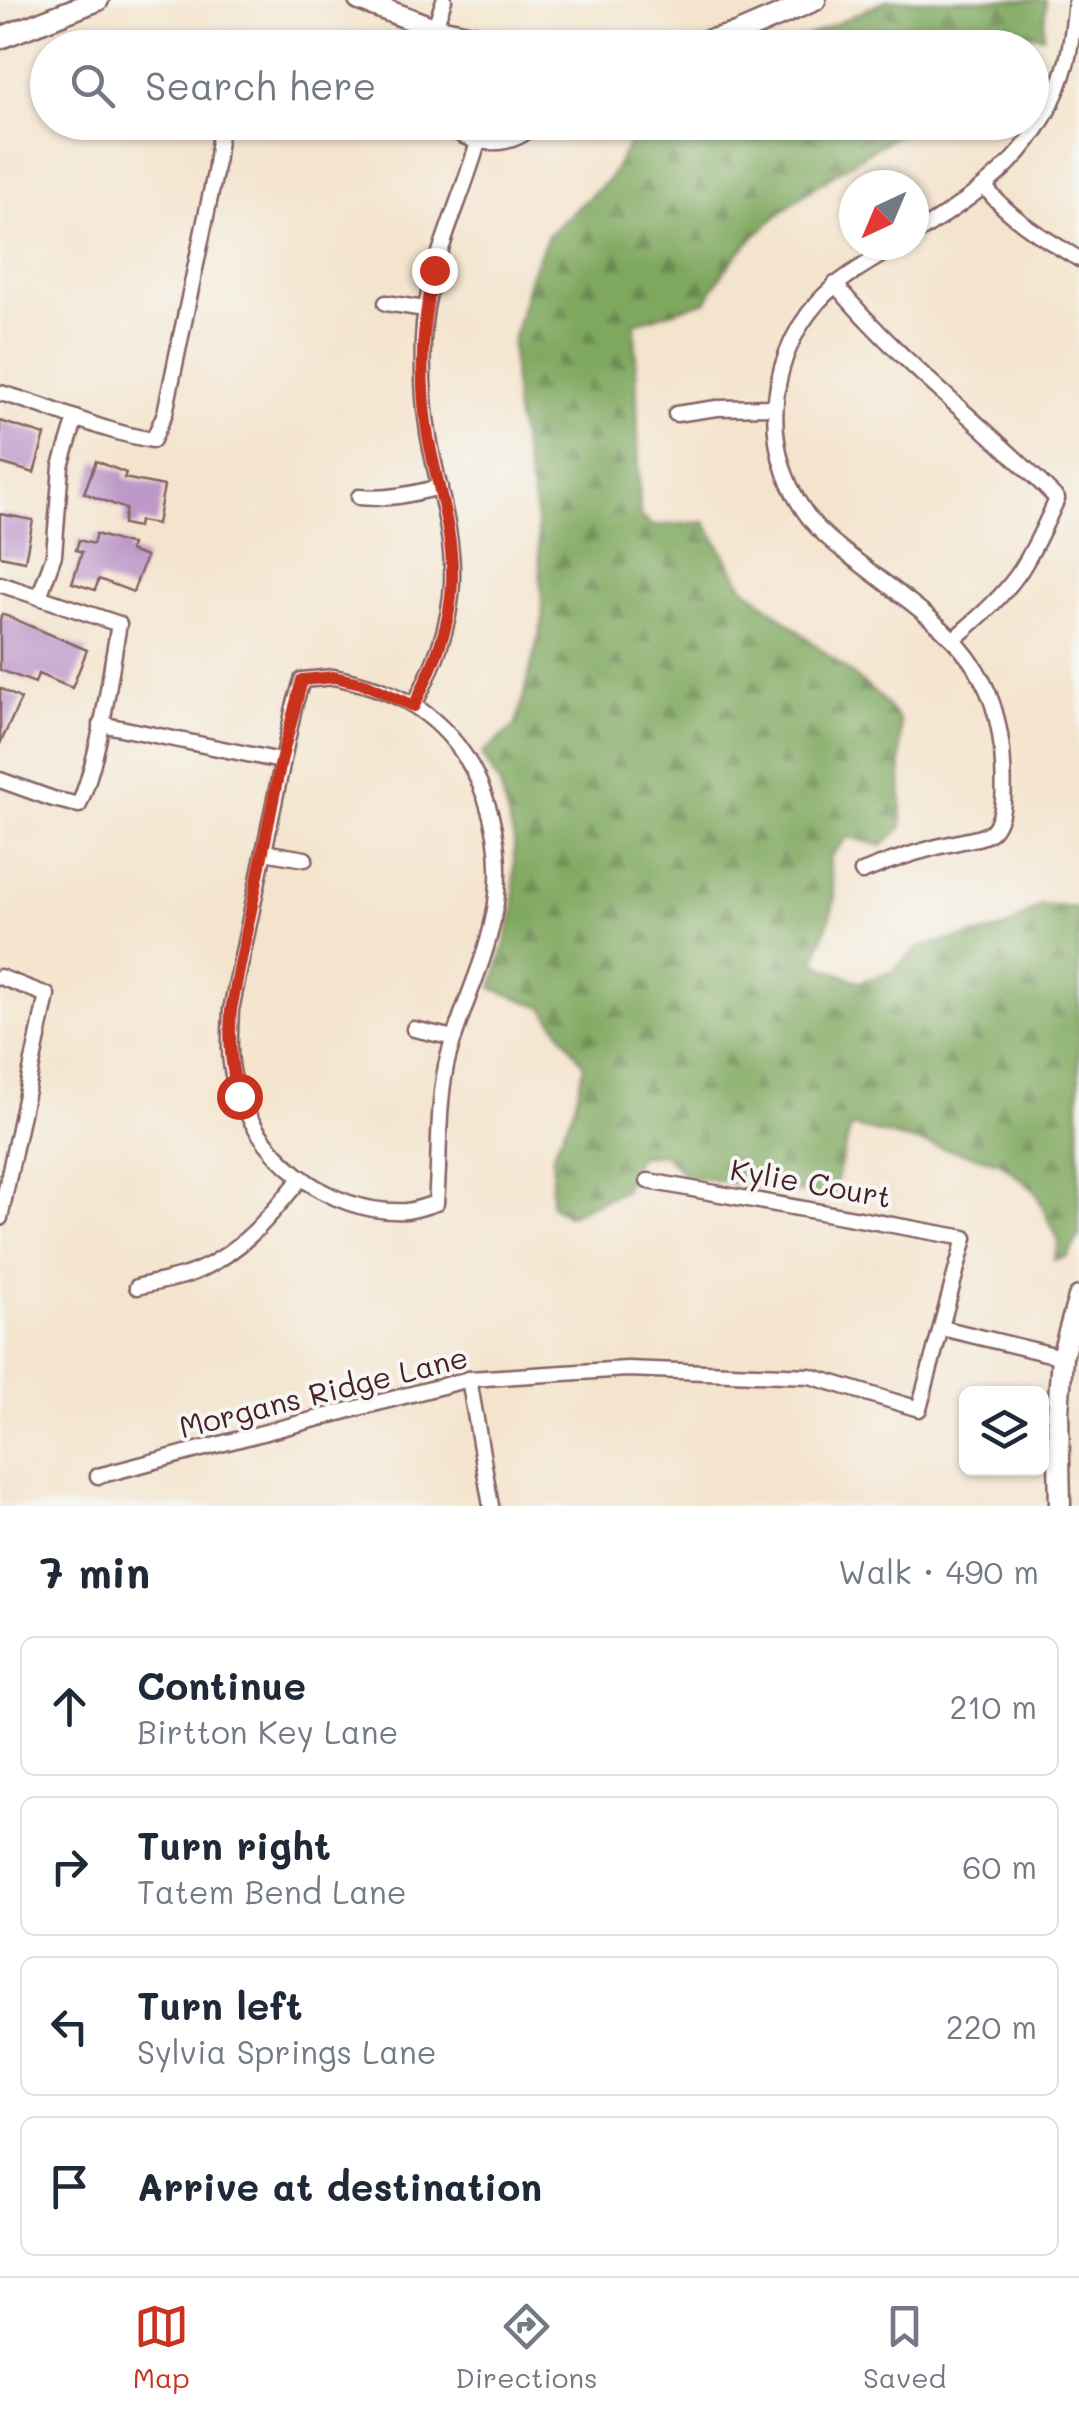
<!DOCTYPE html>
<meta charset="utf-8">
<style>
body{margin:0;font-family:Mali,sans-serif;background:#f6f6f7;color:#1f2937}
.controls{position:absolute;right:30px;bottom:30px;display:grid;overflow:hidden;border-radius:15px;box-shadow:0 2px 8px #0004}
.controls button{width:90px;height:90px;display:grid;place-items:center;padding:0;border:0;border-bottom:2px solid #e0e1e3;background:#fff;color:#1f2937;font:50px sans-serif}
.compass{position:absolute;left:839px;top:170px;width:90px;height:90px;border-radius:50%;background:#fff;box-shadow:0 2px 8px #0004;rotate:224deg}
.stop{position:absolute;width:30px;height:30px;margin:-22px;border:8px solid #c8321e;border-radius:50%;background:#fff}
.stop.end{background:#c8321e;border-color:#fff;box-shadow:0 2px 10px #0008}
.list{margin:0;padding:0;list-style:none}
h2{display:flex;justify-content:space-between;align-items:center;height:130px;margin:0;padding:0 40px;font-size:42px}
h2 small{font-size:32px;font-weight:400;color:#747a83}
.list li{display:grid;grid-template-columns:65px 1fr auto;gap:30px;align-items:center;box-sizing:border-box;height:140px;margin:0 20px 20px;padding:0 20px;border:2px solid #e0e1e3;border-radius:15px}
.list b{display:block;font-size:38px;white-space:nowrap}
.list p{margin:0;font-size:32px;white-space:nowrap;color:#747a83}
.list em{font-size:32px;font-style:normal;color:#747a83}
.icon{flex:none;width:55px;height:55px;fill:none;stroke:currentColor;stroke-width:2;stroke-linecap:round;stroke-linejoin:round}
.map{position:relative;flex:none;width:1079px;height:1506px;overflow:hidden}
.search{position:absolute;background:#fff;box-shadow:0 2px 8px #0004;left:30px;right:30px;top:30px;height:110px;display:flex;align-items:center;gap:25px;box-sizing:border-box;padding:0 35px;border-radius:55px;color:#747a83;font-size:38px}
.sheet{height:770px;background:#fff}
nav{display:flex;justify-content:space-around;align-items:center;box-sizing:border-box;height:140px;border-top:2px solid #e0e1e3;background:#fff;font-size:28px;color:#747a83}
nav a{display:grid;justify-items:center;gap:5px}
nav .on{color:#c8321e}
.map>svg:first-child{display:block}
</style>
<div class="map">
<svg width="1079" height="1506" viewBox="0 0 1079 1506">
<defs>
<pattern id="forest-firs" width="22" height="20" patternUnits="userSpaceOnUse" patternTransform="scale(2.5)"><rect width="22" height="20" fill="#7fa85f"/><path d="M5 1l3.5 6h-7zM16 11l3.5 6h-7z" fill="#6a884f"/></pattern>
</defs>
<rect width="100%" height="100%" fill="#f6f6f2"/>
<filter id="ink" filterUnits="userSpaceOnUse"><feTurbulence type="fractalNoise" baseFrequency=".01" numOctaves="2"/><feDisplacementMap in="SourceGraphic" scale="20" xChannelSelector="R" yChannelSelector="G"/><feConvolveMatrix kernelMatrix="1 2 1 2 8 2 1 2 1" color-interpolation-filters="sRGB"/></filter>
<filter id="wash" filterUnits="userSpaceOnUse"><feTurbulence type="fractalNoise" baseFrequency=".0048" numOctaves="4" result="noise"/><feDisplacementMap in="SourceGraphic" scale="40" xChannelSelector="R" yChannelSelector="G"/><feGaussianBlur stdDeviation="2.25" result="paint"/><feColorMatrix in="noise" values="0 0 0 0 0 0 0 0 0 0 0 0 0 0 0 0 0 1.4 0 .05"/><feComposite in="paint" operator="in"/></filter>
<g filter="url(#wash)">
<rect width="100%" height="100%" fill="#f4e4cd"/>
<g fill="url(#forest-firs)" stroke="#646445" stroke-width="2.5">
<polygon points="887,0 1046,0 1043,36 1002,29 988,47 785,47"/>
<path d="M 637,122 L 915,123 C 842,170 745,220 707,301 L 635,323 L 640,516 L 653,526 L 705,522 L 743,586 L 881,698 L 900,721 L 902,827 L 882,846 L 848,837 L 829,858 L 835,900 L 815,963 L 859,982 L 892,972 L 919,947 L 1004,929 L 1042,905 L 1079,908 L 1079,1237 L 1067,1257 L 1054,1260 L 1059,1241 L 1035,1191 L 1000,1162 L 851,1126 L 832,1197 L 686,1176 L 663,1154 L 637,1156 L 624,1190 L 567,1216 L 551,1205 L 553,1153 L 574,1108 L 584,1065 L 544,1008 L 492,988 L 514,912 L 514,840 L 500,786 L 482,754 L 516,725 L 543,620 L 537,519 L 515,408 L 512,345 L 530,276 L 549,234 L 609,179 L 630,142 Z"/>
</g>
<g id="blocks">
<g fill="#bd98c9">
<polygon points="0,421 45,435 34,473 0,463"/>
<polygon points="96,461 126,473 124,478 164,486 157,524 139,521 138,527 123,524 126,509 84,493"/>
<polygon points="0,514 33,520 25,561 0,556"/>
<polygon points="96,534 131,545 129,551 146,557 133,592 99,579 95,590 72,583 82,552 76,550 79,540 93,544"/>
<polygon points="2,614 87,650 72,688 38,674 35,683 0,670 0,619"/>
<polygon points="0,688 21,699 0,744"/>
</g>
</g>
</g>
<g filter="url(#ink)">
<use href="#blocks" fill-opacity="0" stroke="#866464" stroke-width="2.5"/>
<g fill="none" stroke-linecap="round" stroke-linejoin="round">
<defs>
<g id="street">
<polyline points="428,48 444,0"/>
<path d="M 443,122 C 470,147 511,151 537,122"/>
<path d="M 985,187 C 1011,220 1044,238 1079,259"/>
<path d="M 914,235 C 986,189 1044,148 1067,61 C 1072,41 1074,20 1076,0"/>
<path d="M 835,284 C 901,364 985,425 1057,499 C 1046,523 1035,548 1021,570 C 1003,597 978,618 954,639"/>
<polyline points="386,303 425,309"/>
<path d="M 0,393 C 52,406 100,432 153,440 L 165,413 L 215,173 L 219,139 L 217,122"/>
<polyline points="676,414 717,408 774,407"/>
<path d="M 359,497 C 387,500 412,494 440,487"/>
<path d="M 0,584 L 119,624 C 108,684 102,748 79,805 L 53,799 L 0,780"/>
<polyline points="39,597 54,555 61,466 76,418"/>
<path d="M 334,677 C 361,683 388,690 413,705 C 484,750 510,841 493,920 C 483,970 457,1016 446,1066 C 437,1111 440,1157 436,1203 C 426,1206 416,1210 406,1211 C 326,1215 254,1154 234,1079 C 228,1056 230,1034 231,1010 L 294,707 L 302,680 Z"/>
<path d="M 414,705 C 434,666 450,628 452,583 C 454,532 436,482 428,432 C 423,402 422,370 423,340 C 425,270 459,209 478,142"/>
<polyline points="101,724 281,761"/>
<polyline points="264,852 305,859"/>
<path d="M 862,872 C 896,858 928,848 963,841 C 973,839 984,838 992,831 C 1006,817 1004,785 1003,765 C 999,660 942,627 867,569 C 849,555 830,542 815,525 C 760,462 763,363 818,302 C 839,278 870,262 898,245"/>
<polyline points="0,977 47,995 0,1218"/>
<polyline points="414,1029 454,1038"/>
<path d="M 137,1287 C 156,1282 179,1279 197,1271 C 242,1252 271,1215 301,1178"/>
<polyline points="942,1328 1062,1357"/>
<polyline points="469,1379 491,1506"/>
<polyline points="98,1476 469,1379 627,1369 810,1376 919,1409 965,1238 648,1181"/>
</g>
<g id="secondary">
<polyline points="359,0 434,28 529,48"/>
<polyline points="0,38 98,0"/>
<polyline points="678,48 736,34 815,0"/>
<polyline points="1060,1506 1058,1412 1062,1357 1079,1297"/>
</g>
</defs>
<use href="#street" stroke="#866464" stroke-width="19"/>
<use href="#secondary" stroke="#866464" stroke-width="25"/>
<use href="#street" stroke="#fff" stroke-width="14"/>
<use href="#secondary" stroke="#fff" stroke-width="20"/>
</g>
</g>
<g fill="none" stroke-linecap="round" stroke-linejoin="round" filter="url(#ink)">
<path stroke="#c8321e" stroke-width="12" d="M 239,1096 C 230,1066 229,1041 231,1010 L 281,761 L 302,680 L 334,677 L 365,684 L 414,706 C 433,666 451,627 452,582 C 454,530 435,480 427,430 C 419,376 422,322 434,270"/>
</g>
<g text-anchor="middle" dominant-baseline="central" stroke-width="8" stroke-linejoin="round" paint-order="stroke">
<g font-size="30" fill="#4a1f2b" stroke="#f6f6f2">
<text transform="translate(811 1182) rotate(10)">Kylie Court</text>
<text transform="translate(323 1391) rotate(-14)">Morgans Ridge Lane</text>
</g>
</g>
</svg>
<div class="controls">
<button><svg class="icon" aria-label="layers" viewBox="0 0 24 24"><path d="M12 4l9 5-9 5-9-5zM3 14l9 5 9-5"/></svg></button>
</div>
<svg class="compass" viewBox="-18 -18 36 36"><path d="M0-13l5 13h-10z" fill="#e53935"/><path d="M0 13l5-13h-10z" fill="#747a83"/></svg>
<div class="stop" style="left:239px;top:1096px"></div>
<div class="stop end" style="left:434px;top:270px"></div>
<div class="search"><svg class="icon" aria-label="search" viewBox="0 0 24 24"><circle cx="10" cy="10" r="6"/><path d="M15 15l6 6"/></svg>Search here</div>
</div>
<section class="sheet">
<h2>7 min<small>Walk · 490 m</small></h2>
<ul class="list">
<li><svg class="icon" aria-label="ahead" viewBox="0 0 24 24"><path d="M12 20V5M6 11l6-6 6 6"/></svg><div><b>Continue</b><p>Birtton Key Lane</p></div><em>210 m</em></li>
<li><svg class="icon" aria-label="right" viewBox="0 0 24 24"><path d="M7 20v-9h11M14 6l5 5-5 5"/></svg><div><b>Turn right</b><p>Tatem Bend Lane</p></div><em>60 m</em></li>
<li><svg class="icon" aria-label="left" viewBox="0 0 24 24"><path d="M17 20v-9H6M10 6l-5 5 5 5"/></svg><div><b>Turn left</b><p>Sylvia Springs Lane</p></div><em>220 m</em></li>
<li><svg class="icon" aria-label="arrive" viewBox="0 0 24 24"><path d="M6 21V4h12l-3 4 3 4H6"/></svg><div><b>Arrive at destination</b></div></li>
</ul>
</section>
<nav>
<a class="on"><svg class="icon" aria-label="map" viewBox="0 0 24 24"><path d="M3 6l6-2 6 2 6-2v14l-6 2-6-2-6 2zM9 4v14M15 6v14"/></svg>Map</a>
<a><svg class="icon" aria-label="directions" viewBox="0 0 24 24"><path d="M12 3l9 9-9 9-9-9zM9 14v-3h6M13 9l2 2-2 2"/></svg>Directions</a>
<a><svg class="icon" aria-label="saved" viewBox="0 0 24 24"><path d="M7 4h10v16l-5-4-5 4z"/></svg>Saved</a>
</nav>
